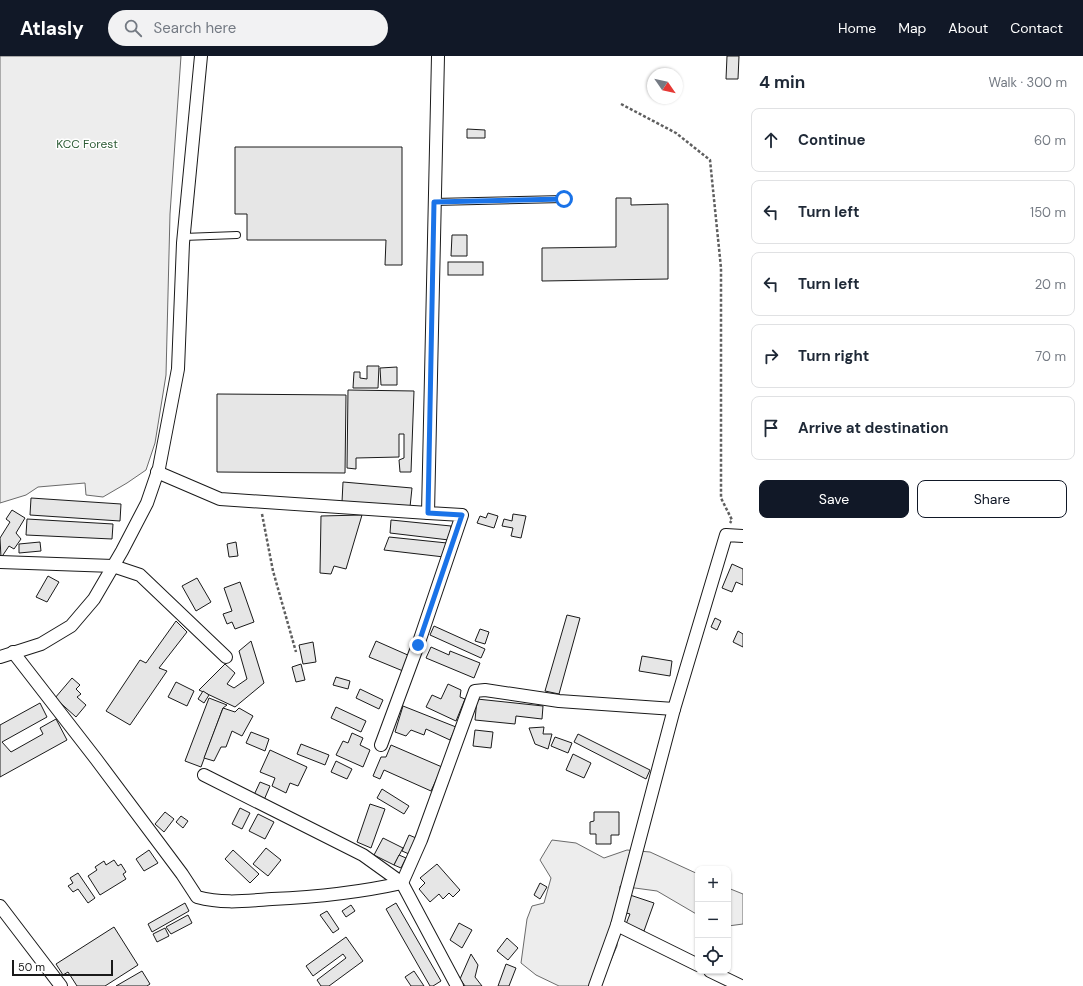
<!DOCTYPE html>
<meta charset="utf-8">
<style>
body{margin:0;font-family:"DM Sans",sans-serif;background:#f2f2f3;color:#1f2937}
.controls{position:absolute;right:12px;bottom:12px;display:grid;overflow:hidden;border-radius:8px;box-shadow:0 1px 3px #0004}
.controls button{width:36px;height:36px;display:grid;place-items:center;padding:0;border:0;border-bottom:1px solid #e0e1e3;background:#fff;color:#1f2937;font:20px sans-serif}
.compass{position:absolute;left:647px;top:12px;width:36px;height:36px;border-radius:50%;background:#fff;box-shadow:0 1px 3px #0004;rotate:124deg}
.scale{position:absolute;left:12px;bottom:10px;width:101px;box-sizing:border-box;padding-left:4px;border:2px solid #1a1a1a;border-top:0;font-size:11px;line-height:14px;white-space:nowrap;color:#1a1a1a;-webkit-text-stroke:3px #fff;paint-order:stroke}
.stop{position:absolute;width:12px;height:12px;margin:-9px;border:3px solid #1a73e8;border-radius:50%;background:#fff}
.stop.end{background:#1a73e8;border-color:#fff;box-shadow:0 1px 4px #0008}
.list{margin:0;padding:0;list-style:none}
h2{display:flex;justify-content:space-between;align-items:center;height:52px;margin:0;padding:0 16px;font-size:17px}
h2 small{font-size:13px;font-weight:400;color:#747a83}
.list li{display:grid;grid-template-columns:26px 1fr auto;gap:12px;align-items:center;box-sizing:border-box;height:64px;margin:0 8px 8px;padding:0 8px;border:1px solid #e0e1e3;border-radius:8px}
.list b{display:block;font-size:15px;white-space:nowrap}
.list em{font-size:13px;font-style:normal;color:#747a83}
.actions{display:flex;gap:8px;padding:12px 16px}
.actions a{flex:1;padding:9px 0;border:1px solid #111827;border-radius:8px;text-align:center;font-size:14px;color:#111827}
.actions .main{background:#111827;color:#fff}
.icon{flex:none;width:22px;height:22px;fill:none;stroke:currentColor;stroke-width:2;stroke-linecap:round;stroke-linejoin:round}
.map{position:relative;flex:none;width:743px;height:930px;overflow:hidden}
header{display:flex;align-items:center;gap:24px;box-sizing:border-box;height:56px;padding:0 20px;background:#111827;color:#fff}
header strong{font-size:19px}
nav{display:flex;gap:22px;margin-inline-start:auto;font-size:14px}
.search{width:280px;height:36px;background:#f2f2f3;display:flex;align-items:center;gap:10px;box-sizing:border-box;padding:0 14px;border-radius:22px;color:#747a83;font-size:15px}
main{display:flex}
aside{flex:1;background:#fff}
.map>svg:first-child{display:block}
</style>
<header>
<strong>Atlasly</strong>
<div class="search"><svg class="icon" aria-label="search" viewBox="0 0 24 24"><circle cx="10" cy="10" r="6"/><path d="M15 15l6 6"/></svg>Search here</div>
<nav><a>Home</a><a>Map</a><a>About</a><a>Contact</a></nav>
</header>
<main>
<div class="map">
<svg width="743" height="930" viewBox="0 0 743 930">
<rect width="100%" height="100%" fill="#fff"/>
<g fill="#ededed" stroke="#6a6a6a">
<polygon points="0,0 181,0 170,158 166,319 155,387 146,414 127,427 103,441 86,439 85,427 38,431 26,439 0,447"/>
<polygon points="552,784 576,787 604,802 627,794 650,796 698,818 698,859 657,835 620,830 617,890 600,930 559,930 536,919 521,907 527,863 532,850 544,847 551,822 540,804"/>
<polygon points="728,832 743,838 743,868 728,870"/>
</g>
<g fill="#e6e6e6" stroke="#1a1a1a">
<polygon points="727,0 739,0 738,23 726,23"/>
<polygon points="467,73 485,74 485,82 467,82"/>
<polygon points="235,91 402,91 402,209 385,209 386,184 247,184 247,158 235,158"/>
<polygon points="616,142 631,142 631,149 668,148 668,223 542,225 542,192 616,191"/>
<polygon points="452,179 467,179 467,200 451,200"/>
<rect x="448" y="206" width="35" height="13"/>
<polygon points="367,310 379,310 378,332 353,332 354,316 360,316 360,322 367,323"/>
<polygon points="397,311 397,329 381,329 380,312"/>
<polygon points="348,334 414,335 411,416 400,416 399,404 404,402 404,378 399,378 399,401 356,402 356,413 347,412"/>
<polygon points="217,338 346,339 345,417 217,416"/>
<polygon points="343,426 412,432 410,451 342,446"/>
<polygon points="31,442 121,448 120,465 30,459"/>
<polygon points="12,454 25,462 16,477 21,483 14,493 9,490 1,502 0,482 10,466 6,463"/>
<polygon points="488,457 498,460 494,472 477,467 480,460 486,462"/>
<polygon points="513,458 526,460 521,482 511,480 513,472 502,470 504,463 512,465"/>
<polygon points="362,459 346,513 334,510 331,518 320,517 321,460"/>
<polygon points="27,463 113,468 112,483 26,479"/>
<polygon points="391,464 451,470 449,484 390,477"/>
<polygon points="389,481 447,487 444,501 384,494"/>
<polygon points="40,486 41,495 19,497 19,488"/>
<polygon points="236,486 238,500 229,501 227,488"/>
<polygon points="732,508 743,513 743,529 736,526 732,536 722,532"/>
<polygon points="48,520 59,526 47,546 36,541"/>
<polygon points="197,522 211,546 196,555 182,530"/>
<polygon points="240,526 254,566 235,573 232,566 227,568 223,558 232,555 224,532"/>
<polygon points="567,559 580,562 559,638 545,635"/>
<polygon points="715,562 721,565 717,574 711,571"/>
<polygon points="176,565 187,576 159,612 167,615 130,669 106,655 140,604 146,607"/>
<polygon points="434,570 485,593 481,602 430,579"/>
<polygon points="480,573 489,576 485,588 475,585"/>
<polygon points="738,575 743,578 743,591 733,586"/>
<polygon points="251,585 264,627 235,651 199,634 225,608 235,617 227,628 234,632 247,623 239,595"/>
<polygon points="376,585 410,600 403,615 369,601"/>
<polygon points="313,586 316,606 303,608 299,589"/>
<polygon points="431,591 449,599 450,595 480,607 474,622 426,602"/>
<polygon points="642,600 672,605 670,620 639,615"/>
<polygon points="301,608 305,624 296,626 292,611"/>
<polygon points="336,621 350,625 348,633 333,629"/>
<polygon points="72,622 80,629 76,633 81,638 77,641 86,649 76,661 55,642"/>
<polygon points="176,626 194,635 187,650 168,641"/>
<polygon points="448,628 461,634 460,641 465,643 456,665 426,651 432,639 441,643"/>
<polygon points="360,633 383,644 379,653 356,642"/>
<polygon points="203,635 209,639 204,647 198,643"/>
<polygon points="209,642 227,649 223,652 201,711 185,705"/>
<polygon points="477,643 543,650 542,663 516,660 515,668 475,664"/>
<polygon points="40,647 47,661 2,686 11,696 43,678 40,672 56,663 67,684 0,721 0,669"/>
<polygon points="403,650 456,671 450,684 426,673 424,679 411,674 406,680 395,676"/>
<polygon points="336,651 366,665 361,676 331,662"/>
<polygon points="223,652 235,656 239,652 253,660 242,680 232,675 226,691 221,691 214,705 204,702"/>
<polygon points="544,671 543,678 552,678 548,693 535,688 529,672"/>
<polygon points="475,674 493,676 491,692 473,690"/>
<polygon points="251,676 269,683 265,695 246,687"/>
<polygon points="352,677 363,682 360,689 370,694 363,711 336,699 343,685 348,687"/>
<polygon points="578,678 650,714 646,723 574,686"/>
<polygon points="555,681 572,687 568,697 551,690"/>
<polygon points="301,688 329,699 325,709 297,698"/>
<polygon points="391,689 442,711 431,735 384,714 380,723 373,720 381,701 386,701"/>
<polygon points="270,694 307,711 298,730 290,727 286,737 272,730 275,722 260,716"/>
<polygon points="573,698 591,707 584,722 566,714"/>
<polygon points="336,705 352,713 347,723 331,716"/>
<polygon points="260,726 270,730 264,744 254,739"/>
<polygon points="382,733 409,750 404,758 377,742"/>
<polygon points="370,748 385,753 371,792 357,786"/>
<polygon points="240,752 250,757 242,773 232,768"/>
<polygon points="165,756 174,763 164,776 155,768"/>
<polygon points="594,756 619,756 619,779 611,779 611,788 596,788 596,778 590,778 590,766 594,765"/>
<polygon points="258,758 274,766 265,783 249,775"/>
<polygon points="181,760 188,765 183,772 176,766"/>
<polygon points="409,779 416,782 409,798 402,795"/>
<polygon points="383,782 403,792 394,809 374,799"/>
<polygon points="266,792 281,804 268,820 253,808"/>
<polygon points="149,794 158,807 144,815 136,803"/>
<polygon points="233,794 259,818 250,827 225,803"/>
<polygon points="399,799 406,802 401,812 394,809"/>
<polygon points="114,804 118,810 121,808 126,816 123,818 126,823 100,839 88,820 97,814 95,811 104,805 106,809"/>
<polygon points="437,808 460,834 453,841 449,837 443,843 439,838 430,846 419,833 425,827 420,822"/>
<polygon points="78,817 95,842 88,847 78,833 73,836 68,830 73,827 70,822"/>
<polygon points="540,827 547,831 540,843 534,839"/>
<polygon points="630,839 654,847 644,875 626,868 630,858 623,856"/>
<polygon points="185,847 189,855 152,876 148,868"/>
<polygon points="396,847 441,925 433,930 430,930 386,853"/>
<polygon points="351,849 355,855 346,861 342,855"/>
<polygon points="327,855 339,873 333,877 320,859"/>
<polygon points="188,859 192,867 171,878 166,871"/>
<polygon points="459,867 472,874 462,892 450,884"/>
<polygon points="114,871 138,909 105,930 77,930 68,916 63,919 56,908"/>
<polygon points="165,872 169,880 157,886 153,878"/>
<polygon points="346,881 363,905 329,930 321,930 317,924 346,902 343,898 313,920 306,910"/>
<polygon points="507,882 518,892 508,904 497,895"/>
<polygon points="471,898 478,909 475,921 482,930 465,930 460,923"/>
<polygon points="506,908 516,912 509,930 498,930"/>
<polygon points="142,915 150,928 147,930 116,930"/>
<polygon points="414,915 424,930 411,930 405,921"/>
</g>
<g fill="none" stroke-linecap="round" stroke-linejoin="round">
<defs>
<g id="service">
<polyline points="434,146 564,143"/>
<polyline points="183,181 237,179"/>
</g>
<g id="minor">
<polyline points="157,416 220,443 428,457"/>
<polyline points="0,506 113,510 140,519 226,601"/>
<path d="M 13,596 L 96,703 L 182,818 L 197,841 C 223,848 245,845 272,843 C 318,841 357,837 402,827"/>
<polyline points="0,601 41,588 71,570 94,543 122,495 147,447 159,412 178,313 183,187 201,0"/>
<polyline points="381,689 418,589 462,459 428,457 438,0"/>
<polyline points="204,719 363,799 402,827 457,930"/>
<polyline points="402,827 421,784 475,635 485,634 559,645 674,653"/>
<polyline points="0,850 61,930"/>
<polyline points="617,869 698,909"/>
<polyline points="710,915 741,930"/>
<polyline points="595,930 617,869 674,653 726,479 743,480"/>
</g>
</defs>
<use href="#service" stroke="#1a1a1a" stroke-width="8"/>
<use href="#minor" stroke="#1a1a1a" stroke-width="14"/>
<g stroke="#5f5f5f" stroke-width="2.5" stroke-dasharray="3 2" stroke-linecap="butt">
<polyline points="621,48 676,77 710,104 721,212 721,442 732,464 730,467"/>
<polyline points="262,458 273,515 296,596"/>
</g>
<use href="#service" stroke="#fff" stroke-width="6"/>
<use href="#minor" stroke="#fff" stroke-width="12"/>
</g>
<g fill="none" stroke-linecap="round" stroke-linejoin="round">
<polyline stroke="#1a73e8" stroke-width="5" points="418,589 462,459 428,457 434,146 564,143"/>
</g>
<g text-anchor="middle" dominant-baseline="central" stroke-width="3" stroke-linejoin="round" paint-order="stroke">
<g font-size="12" fill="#2b5a34" stroke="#fff">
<text x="87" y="88">KCC Forest</text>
</g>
</g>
</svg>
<div class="controls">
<button>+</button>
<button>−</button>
<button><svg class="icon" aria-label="locate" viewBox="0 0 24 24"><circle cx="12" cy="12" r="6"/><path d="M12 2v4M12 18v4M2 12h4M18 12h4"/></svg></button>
</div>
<svg class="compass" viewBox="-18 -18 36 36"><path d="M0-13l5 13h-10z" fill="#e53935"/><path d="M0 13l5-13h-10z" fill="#747a83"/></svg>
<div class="scale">50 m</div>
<div class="stop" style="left:564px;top:143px"></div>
<div class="stop end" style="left:418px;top:589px"></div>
</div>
<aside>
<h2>4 min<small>Walk · 300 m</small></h2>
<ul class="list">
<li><svg class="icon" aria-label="ahead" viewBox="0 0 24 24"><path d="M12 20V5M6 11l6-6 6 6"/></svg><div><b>Continue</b></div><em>60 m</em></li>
<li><svg class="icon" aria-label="left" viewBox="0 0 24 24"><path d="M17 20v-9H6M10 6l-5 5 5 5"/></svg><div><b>Turn left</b></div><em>150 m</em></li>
<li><svg class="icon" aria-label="left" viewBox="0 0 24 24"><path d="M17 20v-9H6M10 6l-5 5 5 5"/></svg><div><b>Turn left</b></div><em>20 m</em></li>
<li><svg class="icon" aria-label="right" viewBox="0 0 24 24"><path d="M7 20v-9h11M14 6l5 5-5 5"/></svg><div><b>Turn right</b></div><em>70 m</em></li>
<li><svg class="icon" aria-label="arrive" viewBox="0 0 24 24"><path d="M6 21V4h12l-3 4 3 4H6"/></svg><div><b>Arrive at destination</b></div></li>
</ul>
<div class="actions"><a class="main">Save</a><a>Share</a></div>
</aside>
</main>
